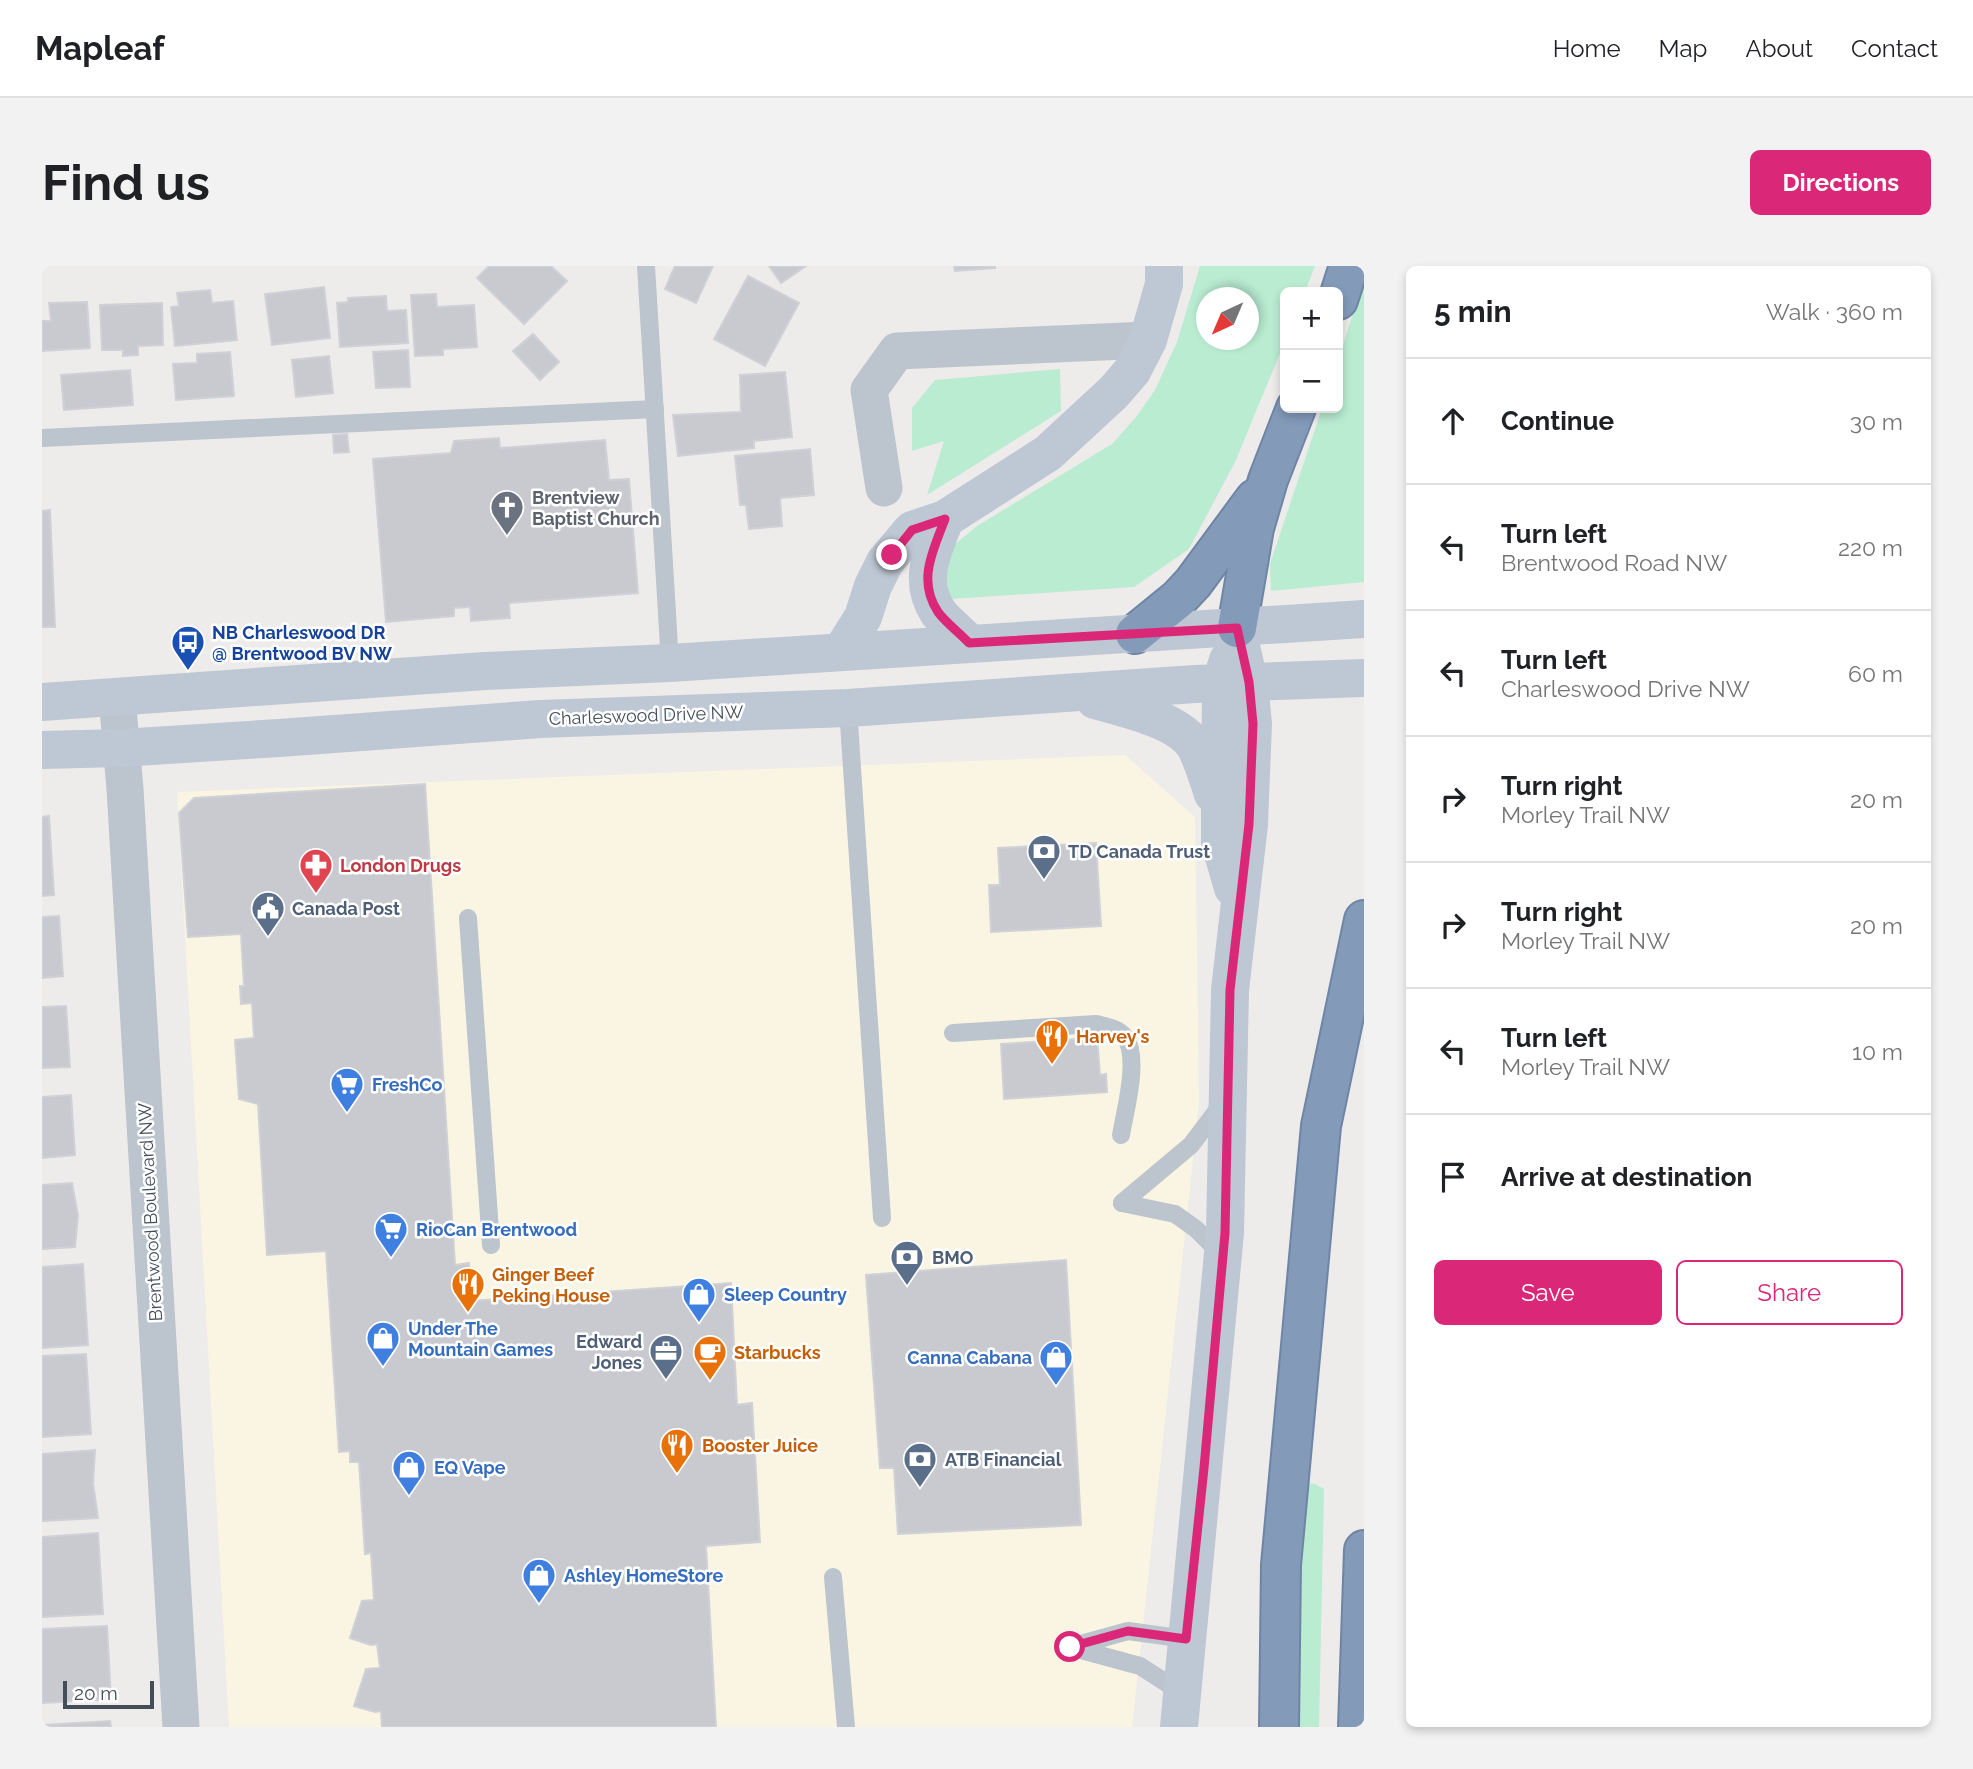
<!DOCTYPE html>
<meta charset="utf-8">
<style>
body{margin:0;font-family:Raleway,sans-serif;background:#f2f2f2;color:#202124}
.controls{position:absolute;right:21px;top:21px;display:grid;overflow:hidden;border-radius:10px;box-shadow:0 4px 10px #0003}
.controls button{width:63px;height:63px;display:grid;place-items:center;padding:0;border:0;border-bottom:2px solid #e0e0e0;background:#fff;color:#202124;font:35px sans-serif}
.compass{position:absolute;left:1154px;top:21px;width:63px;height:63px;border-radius:50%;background:#fff;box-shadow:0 4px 10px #0003;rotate:224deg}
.scale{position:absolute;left:21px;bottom:18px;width:91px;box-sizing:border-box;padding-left:7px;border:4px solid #444d58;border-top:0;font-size:19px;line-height:24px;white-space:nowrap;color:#444d58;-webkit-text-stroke:5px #fff;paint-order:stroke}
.stop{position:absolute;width:21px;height:21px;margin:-16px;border:5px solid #db2777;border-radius:50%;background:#fff}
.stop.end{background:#db2777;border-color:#fff;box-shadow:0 2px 7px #0008}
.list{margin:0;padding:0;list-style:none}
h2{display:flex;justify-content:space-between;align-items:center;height:91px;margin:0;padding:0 28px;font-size:30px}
h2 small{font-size:23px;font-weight:400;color:#757577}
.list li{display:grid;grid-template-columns:46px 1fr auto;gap:21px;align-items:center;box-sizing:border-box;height:126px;padding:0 28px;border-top:2px solid #e0e0e0}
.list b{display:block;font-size:26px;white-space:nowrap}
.list p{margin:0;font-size:23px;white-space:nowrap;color:#757577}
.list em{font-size:23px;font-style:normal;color:#757577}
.actions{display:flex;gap:14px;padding:21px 28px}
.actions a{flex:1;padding:16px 0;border:2px solid #db2777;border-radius:10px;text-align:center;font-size:24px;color:#db2777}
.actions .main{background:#db2777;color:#fff}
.icon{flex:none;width:38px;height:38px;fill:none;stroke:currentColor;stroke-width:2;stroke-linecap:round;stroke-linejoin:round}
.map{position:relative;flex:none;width:1322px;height:1461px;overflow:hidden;border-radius:10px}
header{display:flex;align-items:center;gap:42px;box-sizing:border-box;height:98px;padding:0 35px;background:#fff;border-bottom:2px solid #e0e0e0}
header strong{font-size:33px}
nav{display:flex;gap:38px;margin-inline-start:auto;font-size:24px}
.intro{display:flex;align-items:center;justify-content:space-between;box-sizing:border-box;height:168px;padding:0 42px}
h1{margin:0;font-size:49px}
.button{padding:18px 32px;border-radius:10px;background:#db2777;color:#fff;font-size:24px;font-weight:700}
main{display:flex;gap:42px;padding:0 42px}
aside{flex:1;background:#fff;border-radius:10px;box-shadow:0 4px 10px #0003}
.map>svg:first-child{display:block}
</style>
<header>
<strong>Mapleaf</strong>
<nav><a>Home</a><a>Map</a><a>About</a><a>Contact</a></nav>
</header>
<div class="intro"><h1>Find us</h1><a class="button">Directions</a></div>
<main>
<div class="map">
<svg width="1322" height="1461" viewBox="0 0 1322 1461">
<rect width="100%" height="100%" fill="#eeebeb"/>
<polygon fill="#faf5e3" points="1083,489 1153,551 1157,837 1090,1461 187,1461 135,526"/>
<g fill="#b9ecd1" fill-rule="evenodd">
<path d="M 1158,0 L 1273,0 L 1263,26 L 1243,26 L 1243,75 L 1194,194 L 1147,283 L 1092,321 L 908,333 L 901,296 L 912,279 L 935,260 L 1070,178 L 1094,151 L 1113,124 L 1135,76 ZM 1164,32 L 1206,32 L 1206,74 L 1164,74 Z"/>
<polygon points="1322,12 1322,316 1229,325 1228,298 1280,142 1296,142 1296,95"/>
<polygon points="1018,103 1019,145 885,229 902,175 870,185 870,142 893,114"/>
<polygon points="1263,1217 1273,1218 1282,1223 1277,1461 1254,1461"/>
</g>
<g fill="#c8cad0" stroke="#cfd1d7" stroke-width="2">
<polygon points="447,0 509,0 525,15 482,58 435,12"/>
<polygon points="633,0 671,0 654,37 623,23"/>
<polygon points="727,0 764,0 739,17"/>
<polygon points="912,0 953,0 953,2 913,5"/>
<polygon points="706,10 757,37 723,100 672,73"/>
<polygon points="282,21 288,72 230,79 223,28"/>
<polygon points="168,24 170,37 191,35 195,74 133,80 129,41 137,40 135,27"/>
<polygon points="394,28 395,41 432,39 435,81 401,83 401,89 373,90 369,29"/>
<polygon points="344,30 345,45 364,44 366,77 298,81 295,37 306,36 306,32"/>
<polygon points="45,36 48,82 0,85 0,55 9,55 7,37"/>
<polygon points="120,37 121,79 96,80 96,89 81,90 81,84 60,84 58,39"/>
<polygon points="491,68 517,96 498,114 471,85"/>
<polygon points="366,84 368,121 334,122 331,86"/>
<polygon points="188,86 192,130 134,134 131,98 155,97 155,88"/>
<polygon points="287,90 291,127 254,131 250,94"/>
<polygon points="88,104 91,139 22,144 19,109"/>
<polygon points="743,106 750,171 712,175 712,182 636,190 631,149 699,146 698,109"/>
<polygon points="305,168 307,186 292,187 291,169"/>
<polygon points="457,172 458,182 563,174 567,214 587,213 596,327 467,337 468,352 429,355 428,341 412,342 412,350 344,356 331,193 409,187 412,175"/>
<polygon points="768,183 772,229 738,232 740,260 707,263 704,239 698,239 693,190"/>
<polygon points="8,244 13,361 0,361 0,245"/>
<polygon points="383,518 413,999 427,997 429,1029 415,1030 415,1036 689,1017 695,1139 710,1137 718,1276 664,1280 674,1461 340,1461 339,1445 333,1446 312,1440 324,1403 338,1402 335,1378 329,1379 308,1372 320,1335 332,1334 329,1287 323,1288 317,1196 308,1196 308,1185 297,1186 284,985 225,989 216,838 197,833 193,774 212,772 210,737 199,738 198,720 202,720 199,668 146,671 137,547 152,532"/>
<polygon points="7,550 12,629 0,630 0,551"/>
<polygon points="1054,577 1059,660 949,666 947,619 958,619 956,582"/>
<polygon points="17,650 21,710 0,712 0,651"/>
<polygon points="24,740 28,801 0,802 0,741"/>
<polygon points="1022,769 1022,774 1055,771 1058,809 1064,808 1065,826 962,833 959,778 1006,775 1006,770"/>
<polygon points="29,829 33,889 0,892 0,831"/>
<polygon points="30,917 36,950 33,981 0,983 0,919"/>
<polygon points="1024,994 1039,1259 856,1268 852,1202 838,1202 824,1009"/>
<polygon points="41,998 46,1079 0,1082 0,1001"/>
<polygon points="44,1088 49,1168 0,1171 0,1090"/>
<polygon points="53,1184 51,1217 56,1252 0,1255 0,1188"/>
<polygon points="56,1267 61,1348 0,1351 0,1271"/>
<polygon points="65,1360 69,1433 0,1437 0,1363"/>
<polygon points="68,1455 69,1461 0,1461 0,1459"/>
</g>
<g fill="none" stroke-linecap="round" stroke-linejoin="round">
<defs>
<g id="highway">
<polyline points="1296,34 1307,0"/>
<polyline points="1195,362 1212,262 1226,214 1254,142"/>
<polyline points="1093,368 1136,333 1151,317 1213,233"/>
<polyline points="1237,1461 1239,1299 1279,860 1322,654"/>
<polyline points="1316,1461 1322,1284"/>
</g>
</defs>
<use href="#highway" stroke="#6f85a5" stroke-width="42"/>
<g stroke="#bcc4cd" stroke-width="18">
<polyline points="604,0 628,397"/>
<polyline points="0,172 613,143"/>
<polyline points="806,442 840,952"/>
<polyline points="426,652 449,979"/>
<path d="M 911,767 L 1054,758 C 1065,761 1076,762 1083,771 C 1098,792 1083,845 1079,869"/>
<polyline points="1080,937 1149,879 1180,838"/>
<polyline points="1080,937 1133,948 1154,963 1179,988"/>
<polyline points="791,1311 804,1461"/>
<polyline points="1028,1381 1098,1400 1140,1427"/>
<polyline points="1028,1381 1086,1365 1144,1373"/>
</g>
<g stroke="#bcc4cd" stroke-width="37">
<polyline points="842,222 827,124 855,85 1106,74"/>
<polyline points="75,431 83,523 139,1461"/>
</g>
<g stroke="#bec7d4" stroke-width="38">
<path d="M 903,253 C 891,285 875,314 896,346 C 904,357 918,367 927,377"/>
<polyline points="799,386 821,351 831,320 843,296 870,264 903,253 1006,187 1072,126 1090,105 1106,74 1122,18 1122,0"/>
<polyline points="1186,394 1179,417 1178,545 1178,577 1191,622"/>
<path d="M 1053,434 C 1081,442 1139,454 1154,482 C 1161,496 1166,513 1171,528"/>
<polyline points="0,436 443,405 628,397 1322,353"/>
<polyline points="0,484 78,482 237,472 498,453 806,442 1153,418 1322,412"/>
<polyline points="1137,1461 1183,966 1188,724 1207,558 1211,458 1207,416 1195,362"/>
</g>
<use href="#highway" stroke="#839ab9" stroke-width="38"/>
</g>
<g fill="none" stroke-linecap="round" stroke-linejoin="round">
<path stroke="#db2777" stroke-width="9" d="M 850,289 L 870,264 L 903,253 C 891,285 875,314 896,346 C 904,357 918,367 927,377 L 1195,362 L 1207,416 L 1211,458 L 1207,558 L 1188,724 L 1183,967 L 1162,1202 L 1144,1373 L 1086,1365 L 1028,1381"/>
</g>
<defs>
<symbol id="church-pin" viewBox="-11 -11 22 30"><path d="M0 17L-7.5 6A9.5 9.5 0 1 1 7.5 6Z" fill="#6b7280" stroke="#fff"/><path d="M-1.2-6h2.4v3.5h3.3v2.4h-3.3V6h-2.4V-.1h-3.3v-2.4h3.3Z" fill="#fff"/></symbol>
<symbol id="bus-pin" viewBox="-11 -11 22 30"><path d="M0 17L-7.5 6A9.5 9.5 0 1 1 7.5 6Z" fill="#1a4fb4" stroke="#fff"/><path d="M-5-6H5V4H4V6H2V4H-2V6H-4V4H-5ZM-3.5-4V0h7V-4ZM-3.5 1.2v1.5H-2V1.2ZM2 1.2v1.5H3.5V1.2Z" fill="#fff"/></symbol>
<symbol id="bank-pin" viewBox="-11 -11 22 30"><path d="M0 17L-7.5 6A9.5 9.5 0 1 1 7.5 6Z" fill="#5c6f8a" stroke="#fff"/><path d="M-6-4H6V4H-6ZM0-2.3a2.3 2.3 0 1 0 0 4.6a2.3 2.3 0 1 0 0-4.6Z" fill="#fff"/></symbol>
<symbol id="pharmacy-pin" viewBox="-11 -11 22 30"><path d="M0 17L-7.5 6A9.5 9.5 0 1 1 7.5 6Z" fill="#e0444e" stroke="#fff"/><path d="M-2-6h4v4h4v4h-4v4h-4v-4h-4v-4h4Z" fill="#fff"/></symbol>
<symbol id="civic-pin" viewBox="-11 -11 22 30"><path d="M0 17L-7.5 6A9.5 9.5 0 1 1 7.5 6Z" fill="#5c6f8a" stroke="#fff"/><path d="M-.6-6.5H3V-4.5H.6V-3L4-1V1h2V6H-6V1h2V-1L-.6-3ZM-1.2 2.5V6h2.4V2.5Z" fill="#fff"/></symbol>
<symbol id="restaurant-pin" viewBox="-11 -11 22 30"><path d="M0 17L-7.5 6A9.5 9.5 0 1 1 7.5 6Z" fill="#e8710a" stroke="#fff"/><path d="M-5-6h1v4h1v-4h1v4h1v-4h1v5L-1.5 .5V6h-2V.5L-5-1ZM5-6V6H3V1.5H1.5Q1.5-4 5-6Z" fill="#fff"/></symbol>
<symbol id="supermarket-pin" viewBox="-11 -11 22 30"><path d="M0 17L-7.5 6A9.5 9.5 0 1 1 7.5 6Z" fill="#3f7fe0" stroke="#fff"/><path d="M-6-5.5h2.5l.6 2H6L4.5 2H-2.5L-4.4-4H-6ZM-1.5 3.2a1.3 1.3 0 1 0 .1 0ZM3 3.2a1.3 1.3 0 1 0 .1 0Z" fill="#fff"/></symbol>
<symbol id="shop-pin" viewBox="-11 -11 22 30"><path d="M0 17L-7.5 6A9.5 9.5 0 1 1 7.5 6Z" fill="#3f7fe0" stroke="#fff"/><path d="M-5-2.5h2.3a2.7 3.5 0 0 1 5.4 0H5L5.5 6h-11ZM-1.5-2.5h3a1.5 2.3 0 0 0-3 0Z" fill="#fff"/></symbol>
<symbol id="office-pin" viewBox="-11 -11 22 30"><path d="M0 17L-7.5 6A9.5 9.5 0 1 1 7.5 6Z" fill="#5c6f8a" stroke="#fff"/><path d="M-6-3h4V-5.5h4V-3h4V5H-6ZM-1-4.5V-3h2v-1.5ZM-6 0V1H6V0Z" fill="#fff"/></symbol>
<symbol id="cafe-pin" viewBox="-11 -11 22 30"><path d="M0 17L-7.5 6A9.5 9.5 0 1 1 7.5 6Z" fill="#e8710a" stroke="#fff"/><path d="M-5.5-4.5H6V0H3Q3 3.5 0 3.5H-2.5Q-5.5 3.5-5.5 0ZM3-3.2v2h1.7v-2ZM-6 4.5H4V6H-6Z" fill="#fff"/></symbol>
</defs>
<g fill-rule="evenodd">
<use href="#church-pin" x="446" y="222" width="38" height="52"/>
<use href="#bus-pin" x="127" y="357" width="38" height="52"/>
<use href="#bank-pin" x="983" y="566" width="38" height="52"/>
<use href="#pharmacy-pin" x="255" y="580" width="38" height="52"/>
<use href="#civic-pin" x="207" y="623" width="38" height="52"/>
<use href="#restaurant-pin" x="991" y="751" width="38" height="52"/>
<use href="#supermarket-pin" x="286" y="799" width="38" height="52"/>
<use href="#supermarket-pin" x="330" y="944" width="38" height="52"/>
<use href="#bank-pin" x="846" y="972" width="38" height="52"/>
<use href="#restaurant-pin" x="407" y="999" width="38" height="52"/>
<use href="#shop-pin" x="638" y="1009" width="38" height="52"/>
<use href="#shop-pin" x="322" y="1053" width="38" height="52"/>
<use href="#office-pin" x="605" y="1066" width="38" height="52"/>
<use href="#cafe-pin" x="649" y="1067" width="38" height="52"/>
<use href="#shop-pin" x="995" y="1072" width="38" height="52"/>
<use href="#restaurant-pin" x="616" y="1160" width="38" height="52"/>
<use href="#bank-pin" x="859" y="1174" width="38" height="52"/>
<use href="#shop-pin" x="348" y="1182" width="38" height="52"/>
<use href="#shop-pin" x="478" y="1290" width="38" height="52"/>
</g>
<g text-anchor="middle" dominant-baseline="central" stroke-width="5" stroke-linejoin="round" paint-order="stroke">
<g font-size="18" font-weight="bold" fill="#5b616d" stroke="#fff" text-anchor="start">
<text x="490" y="231">Brentview<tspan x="490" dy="21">Baptist Church</tspan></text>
</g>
<g font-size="18" font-weight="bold" fill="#164399" stroke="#fff" text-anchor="start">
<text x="170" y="366">NB Charleswood DR<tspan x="170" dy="21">@ Brentwood BV NW</tspan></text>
</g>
<g font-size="18" fill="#444d58" stroke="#fff">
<text transform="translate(604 449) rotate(-2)">Charleswood Drive NW</text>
<text transform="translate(108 946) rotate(-93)">Brentwood Boulevard NW</text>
</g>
<g font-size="18" font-weight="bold" fill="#4e5e75" stroke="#fff" text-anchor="start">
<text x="1026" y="585">TD Canada Trust</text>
<text x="250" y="642">Canada Post</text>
<text x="890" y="991">BMO</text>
<text x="600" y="1075" text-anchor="end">Edward<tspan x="600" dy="21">Jones</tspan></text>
<text x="903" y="1193">ATB Financial</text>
</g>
<g font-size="18" font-weight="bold" fill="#be3a42" stroke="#fff" text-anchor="start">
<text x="298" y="599">London Drugs</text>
</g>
<g font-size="18" font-weight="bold" fill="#c56008" stroke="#fff" text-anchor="start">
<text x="1034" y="770">Harvey's</text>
<text x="450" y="1008">Ginger Beef<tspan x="450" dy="21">Peking House</tspan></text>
<text x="692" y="1086">Starbucks</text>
<text x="660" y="1179">Booster Juice</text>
</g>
<g font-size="18" font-weight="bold" fill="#366cbe" stroke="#fff" text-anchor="start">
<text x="330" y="818">FreshCo</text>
<text x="374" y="963">RioCan Brentwood</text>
<text x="682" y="1028">Sleep Country</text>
<text x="366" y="1062">Under The<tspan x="366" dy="21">Mountain Games</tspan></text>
<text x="990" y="1091" text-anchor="end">Canna Cabana</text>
<text x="392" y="1201">EQ Vape</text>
<text x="522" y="1309">Ashley HomeStore</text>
</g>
</g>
</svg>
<div class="controls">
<button>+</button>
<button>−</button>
</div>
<svg class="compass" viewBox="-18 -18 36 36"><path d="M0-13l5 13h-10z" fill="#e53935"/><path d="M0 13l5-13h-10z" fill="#757577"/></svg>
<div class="scale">20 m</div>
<div class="stop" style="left:1028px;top:1381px"></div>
<div class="stop end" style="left:850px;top:289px"></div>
</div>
<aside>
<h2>5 min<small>Walk · 360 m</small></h2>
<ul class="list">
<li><svg class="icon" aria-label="ahead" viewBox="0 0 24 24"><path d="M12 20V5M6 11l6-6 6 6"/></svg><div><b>Continue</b></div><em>30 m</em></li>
<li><svg class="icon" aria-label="left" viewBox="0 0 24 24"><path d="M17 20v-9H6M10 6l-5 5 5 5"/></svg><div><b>Turn left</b><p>Brentwood Road NW</p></div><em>220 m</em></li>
<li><svg class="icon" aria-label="left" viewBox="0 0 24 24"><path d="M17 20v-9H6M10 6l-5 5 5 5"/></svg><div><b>Turn left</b><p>Charleswood Drive NW</p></div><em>60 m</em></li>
<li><svg class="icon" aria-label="right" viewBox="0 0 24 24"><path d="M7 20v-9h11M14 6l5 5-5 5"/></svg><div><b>Turn right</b><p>Morley Trail NW</p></div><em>20 m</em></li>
<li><svg class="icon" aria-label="right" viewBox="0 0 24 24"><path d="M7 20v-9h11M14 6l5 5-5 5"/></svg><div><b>Turn right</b><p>Morley Trail NW</p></div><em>20 m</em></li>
<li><svg class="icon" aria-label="left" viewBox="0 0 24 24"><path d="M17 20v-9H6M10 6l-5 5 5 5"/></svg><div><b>Turn left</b><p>Morley Trail NW</p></div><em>10 m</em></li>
<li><svg class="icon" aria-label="arrive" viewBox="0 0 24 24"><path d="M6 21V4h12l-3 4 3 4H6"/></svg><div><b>Arrive at destination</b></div></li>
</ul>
<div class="actions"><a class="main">Save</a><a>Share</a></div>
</aside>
</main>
